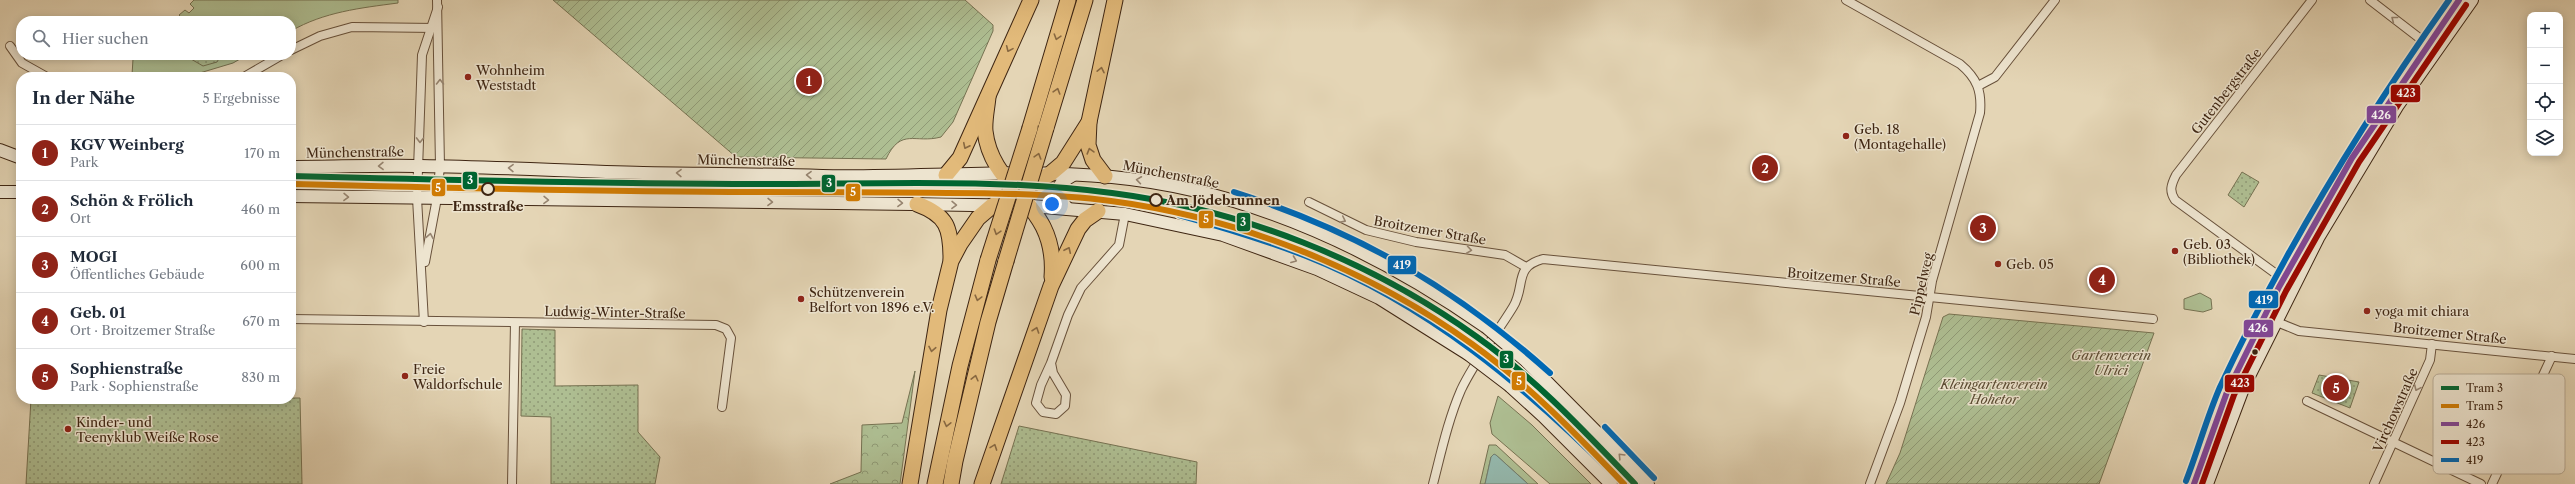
<!DOCTYPE html>
<html lang="de">
<meta charset="utf-8">
<style>
body{margin:0;font-family:"Libre Caslon Text",serif;background:#f2f2f3;color:#1f2937}
.controls{position:absolute;right:12px;top:12px;display:grid;overflow:hidden;border-radius:8px;box-shadow:0 2px 10px #0003}
.controls button{width:36px;height:36px;display:grid;place-items:center;padding:0;border:0;border-bottom:1px solid #e0e1e3;background:#fff;color:#1f2937;font:20px sans-serif}
.you{position:absolute;left:1052px;top:204px;width:14px;height:14px;margin:-10px;border:3px solid #fff;border-radius:50%;background:#1a73e8;box-shadow:0 0 0 6px #1a73e833}
.badge{display:grid;place-items:center;width:26px;height:26px;border-radius:50%;background:#8f2418;color:#fff;font-size:13px;font-weight:700}
.pin{position:absolute;translate:-50% -50%;border:2px solid #fff;box-shadow:0 1px 4px #0006}
.list{margin:0;padding:0;list-style:none}
h2{display:flex;justify-content:space-between;align-items:center;height:52px;margin:0;padding:0 16px;font-size:17px}
h2 small{font-size:13px;font-weight:400;color:#747a83}
.list li{display:grid;grid-template-columns:26px 1fr auto;gap:12px;align-items:center;box-sizing:border-box;height:56px;padding:0 16px;border-top:1px solid #e0e1e3}
.list b{display:block;font-size:15px;white-space:nowrap}
.list p{margin:0;font-size:13px;white-space:nowrap;color:#747a83}
.list em{font-size:13px;font-style:normal;color:#747a83}
.icon{flex:none;width:22px;height:22px;fill:none;stroke:currentColor;stroke-width:2;stroke-linecap:round;stroke-linejoin:round}
.map{position:relative;flex:none;width:2575px;height:484px;overflow:hidden}
.search{position:absolute;background:#fff;box-shadow:0 2px 10px #0003;left:16px;top:16px;width:280px;height:44px;display:flex;align-items:center;gap:10px;box-sizing:border-box;padding:0 14px;border-radius:16px;color:#747a83;font-size:15px}
.panel{position:absolute;background:#fff;box-shadow:0 2px 10px #0003;left:16px;top:72px;width:280px;height:332px;border-radius:16px}
.map>svg:first-child{display:block}
</style>
<div class="map">
<svg width="2575" height="484" viewBox="0 0 2575 484">
<defs>
<pattern id="forest-crowns" width="20" height="18" patternUnits="userSpaceOnUse"><rect width="20" height="18" fill="#aebe92"/><path d="M2 6a3 3 0 1 1 6 0M12 15a3 3 0 1 1 6 0" fill="none" stroke="#8f9a76"/></pattern>
<pattern id="park-dots" width="8" height="8" patternUnits="userSpaceOnUse"><rect width="8" height="8" fill="#aebe92"/><path d="M2 2h.1M6 6h.1" fill="none" stroke="#8f9a76" stroke-width="1.8" stroke-linecap="round"/></pattern>
<pattern id="garden-furrows" width="10" height="10" patternUnits="userSpaceOnUse"><rect width="10" height="10" fill="#aebe92"/><path d="M-1 1l2-2M0 10L10 0M9 11l2-2" fill="none" stroke="#8f9a76"/></pattern>
</defs>
<rect width="100%" height="100%" fill="#e4d5b5"/>
<filter id="stains"><feTurbulence type="fractalNoise" baseFrequency=".005" numOctaves="4"/><feColorMatrix values="0 0 0 0 .2 0 0 0 0 .09 0 0 0 0 .02 0 0 0 .5 -.17"/></filter>
<radialGradient id="worn" r=".72"><stop offset=".6" stop-color="#630" stop-opacity="0"/><stop offset="1" stop-color="#630" stop-opacity=".3"/></radialGradient>
<g fill="#aebe92" stroke="#767252">
<path d="M 194,0 L 398,0 L 398,3 C 360,8 324,12 291,31 L 291,21 L 181,21 L 183,19 L 179,15 L 185,10 L 189,13 L 194,8 L 190,4 Z"/>
<polygon points="137,55 247,55 233,63 193,75 132,75 133,59"/>
<polygon points="2200,293 2211,299 2212,309 2203,312 2184,309 2184,299"/>
<polygon points="1498,396 1532,425 1591,484 1550,484 1492,434 1490,423"/>
<polygon points="1489,445 1496,445 1538,484 1528,484 1496,455 1491,457 1485,484 1480,484"/>
</g>
<polygon fill="url(#forest-crowns)" stroke="#767252" points="915,371 900,484 830,484 861,472 862,425 902,423"/>
<g fill="url(#park-dots)" stroke="#767252">
<polygon points="189,55 221,55 217,62 203,66 191,59"/>
<polygon points="2242,172 2259,182 2244,207 2228,195"/>
<polygon points="522,329 555,330 555,386 638,385 638,432 660,457 655,484 551,484 551,417 521,416"/>
<polygon points="2319,375 2359,382 2350,408 2312,393"/>
<polygon points="291,398 300,398 302,484 26,484 31,399"/>
<polygon points="1019,426 1197,462 1196,484 1001,484"/>
</g>
<g fill="url(#garden-furrows)" stroke="#767252">
<path d="M 553,0 L 965,0 L 993,25 L 993,31 L 953,122 L 941,137 C 915,144 901,127 886,159 L 736,157 Z"/>
<polygon points="1949,314 2154,333 2099,484 1886,484 1900,453 1943,317"/>
</g>
<polygon fill="#95b9ae" stroke="#727e70" points="1494,454 1496,455 1528,484 1485,484 1491,457"/>
<g fill="none" stroke-linecap="round" stroke-linejoin="round">
<defs>
<g id="minor">
<path d="M 1846,0 L 1960,64 C 1977,78 1982,91 1980,113 L 1932,281 L 1926,317 L 1900,403 L 1870,484"/>
<polyline points="2370,0 2431,47"/>
<polyline points="10,46 22,63 47,77"/>
<polyline points="291,50 320,36 352,27 436,28"/>
<polyline points="244,77 282,55"/>
<polyline points="1978,86 1995,77 2055,0"/>
<polyline points="1309,202 1366,230 1416,242 1505,255 1526,267"/>
<polyline points="425,262 437,198 440,166 437,0"/>
<path d="M 2283,279 L 2175,200 C 2169,191 2171,185 2176,175 L 2312,0"/>
<polyline points="291,319 716,325 726,329 731,338 722,407"/>
<polyline points="2272,320 2299,331 2575,359"/>
<polyline points="424,322 417,198 422,55 438,7"/>
<polyline points="1051,363 1041,385 1036,403 1043,412 1056,414 1065,406 1066,395 1053,373 1051,363 1068,315 1081,288 1119,245 1125,214"/>
<polyline points="2307,401 2481,484"/>
<polyline points="512,484 515,323"/>
<path d="M 1433,484 C 1441,453 1448,420 1461,390 C 1475,360 1496,335 1513,307 C 1526,286 1513,267 1543,259 L 2153,319"/>
<polyline points="2374,484 2430,360 2432,344"/>
<polyline points="2492,484 2552,356"/>
</g>
<g id="secondary">
<polyline points="0,150 21,158"/>
<path d="M 291,167 C 334,167 377,165 421,166 C 495,167 569,171 643,173 C 703,174 762,174 822,176 C 918,178 1016,168 1112,177 C 1250,190 1374,249 1486,327"/>
<polyline points="0,192 21,192"/>
<polyline points="291,196 912,204 1032,206 1125,214 1223,235 1317,269 1379,298 1468,354"/>
<path d="M 1068,209 L 1058,197 C 1057,184 1063,181 1073,175"/>
<polyline points="1526,361 1648,484"/>
<polyline points="1510,386 1543,416 1611,484"/>
<polyline points="2194,484 2227,392 2279,287 2352,158 2415,62 2459,0"/>
<polyline points="2207,484 2244,386 2318,238 2398,105 2472,0"/>
</g>
<g id="motorway">
<path d="M 988,97 C 987,108 984,121 985,131 C 992,193 1058,201 1052,277"/>
<polyline points="1030,128 1068,0"/>
<polyline points="1046,128 1085,0"/>
<polyline points="946,175 960,158 1031,0"/>
<polyline points="1105,176 1093,160 1088,145 1089,122 1115,0"/>
<path d="M 917,204 C 947,215 951,228 951,259"/>
<polyline points="910,484 939,310 951,261 960,244 978,218 992,206 1050,174 1063,163 1089,122"/>
<polyline points="935,484 960,366 988,260"/>
<polyline points="951,484 955,461 988,322 1006,261"/>
<polyline points="982,484 1051,286 1078,229 1085,220 1098,211"/>
</g>
</defs>
<use href="#minor" stroke="#68513b" stroke-width="10"/>
<use href="#secondary" stroke="#3e2512" stroke-width="14"/>
<use href="#motorway" stroke="#3e2512" stroke-width="17"/>
<use href="#minor" stroke="#ede4cf" stroke-width="8"/>
<use href="#secondary" stroke="#ede4cf" stroke-width="12"/>
<use href="#motorway" stroke="#e2ba7a" stroke-width="15"/>
<defs>
<g id="secondary-bridge">
<polyline points="1486,327 1526,361"/>
<polyline points="1468,354 1510,386"/>
</g>
<g id="motorway-bridge">
<polyline points="988,260 1030,128"/>
<polyline points="1006,261 1046,128"/>
</g>
</defs>
<use href="#secondary-bridge" stroke="#3e2512" stroke-width="14" stroke-linecap="butt"/>
<use href="#motorway-bridge" stroke="#3e2512" stroke-width="17" stroke-linecap="butt"/>
<use href="#secondary-bridge" stroke="#ede4cf" stroke-width="12"/>
<use href="#motorway-bridge" stroke="#e2ba7a" stroke-width="15"/>
<defs>
<polyline id="bus-1" points="2194,484 2227,392 2279,287 2352,158 2459,0"/>
<polyline id="bus-2" points="2202,484 2234,395 2286,291 2359,162 2466,5"/>
<g id="bus-3">
<path d="M 1234,192 C 1357,231 1455,288 1550,373"/>
<path d="M 1179,215 C 1222,227 1265,240 1306,256 C 1428,304 1526,387 1617,478"/>
<polyline points="1605,427 1654,478"/>
<path d="M 2186,481 C 2198,450 2207,417 2220,387 C 2284,251 2362,123 2449,0"/>
</g>
</defs>
<use href="#bus-1" stroke="#ede4cf" stroke-width="9"/>
<use href="#bus-2" stroke="#ede4cf" stroke-width="9"/>
<use href="#bus-3" stroke="#ede4cf" stroke-width="9"/>
<use href="#bus-1" stroke="#814796" stroke-width="6"/>
<use href="#bus-2" stroke="#9b0600" stroke-width="6"/>
<use href="#bus-3" stroke="#0068b4" stroke-width="6"/>
<defs>
<path id="tram-1" d="M 291,176 C 447,180 603,184 759,184 C 874,184 998,178 1112,193 C 1242,210 1370,260 1477,337 C 1536,379 1585,432 1635,484"/>
<path id="tram-2" d="M 291,184 C 446,188 600,192 755,192 C 819,192 883,192 947,193 C 1002,193 1057,194 1111,201 C 1240,218 1366,268 1472,344 C 1528,384 1576,434 1624,484"/>
</defs>
<use href="#tram-1" stroke="#ede4cf" stroke-width="9"/>
<use href="#tram-2" stroke="#ede4cf" stroke-width="9"/>
<use href="#tram-1" stroke="#006531" stroke-width="6"/>
<use href="#tram-2" stroke="#cf7b04" stroke-width="6"/>
</g>
<defs><path id="oneway-chevron" d="M-2-3.5L2.5 0L-2 3.5" fill="none" stroke-width="1.6" stroke-linecap="round" stroke-linejoin="round"/></defs>
<g stroke="#968470">
<use href="#oneway-chevron" transform="translate(2394 19) rotate(-142)"/>
<use href="#oneway-chevron" transform="translate(440 82) rotate(-90)"/>
<use href="#oneway-chevron" transform="translate(420 140) rotate(91)"/>
<use href="#oneway-chevron" transform="translate(381 166) rotate(179)"/>
<use href="#oneway-chevron" transform="translate(511 168) rotate(-179)"/>
<use href="#oneway-chevron" transform="translate(679 173) rotate(-179)"/>
<use href="#oneway-chevron" transform="translate(809 175) rotate(-179)"/>
<use href="#oneway-chevron" transform="translate(1139 180) rotate(-172)"/>
<use href="#oneway-chevron" transform="translate(346 197) rotate(1)"/>
<use href="#oneway-chevron" transform="translate(546 200) rotate(1)"/>
<use href="#oneway-chevron" transform="translate(770 202) rotate(1)"/>
<use href="#oneway-chevron" transform="translate(900 203) rotate(1)"/>
<use href="#oneway-chevron" transform="translate(954 205) rotate(1)"/>
<use href="#oneway-chevron" transform="translate(1343 220) rotate(26)"/>
<use href="#oneway-chevron" transform="translate(430 236) rotate(-80)"/>
<use href="#oneway-chevron" transform="translate(1469 250) rotate(8)"/>
<use href="#oneway-chevron" transform="translate(1294 260) rotate(21)"/>
<use href="#oneway-chevron" transform="translate(2417 388) rotate(114)"/>
<use href="#oneway-chevron" transform="translate(1621 456) rotate(-134)"/>
</g>
<g stroke="#886841">
<use href="#oneway-chevron" transform="translate(1057 37) rotate(107)"/>
<use href="#oneway-chevron" transform="translate(1009 49) rotate(114)"/>
<use href="#oneway-chevron" transform="translate(1101 70) rotate(-78)"/>
<use href="#oneway-chevron" transform="translate(1057 91) rotate(-73)"/>
<use href="#oneway-chevron" transform="translate(966 146) rotate(116)"/>
<use href="#oneway-chevron" transform="translate(1090 151) rotate(-106)"/>
<use href="#oneway-chevron" transform="translate(1038 156) rotate(-73)"/>
<use href="#oneway-chevron" transform="translate(997 232) rotate(108)"/>
<use href="#oneway-chevron" transform="translate(1068 250) rotate(-65)"/>
<use href="#oneway-chevron" transform="translate(978 298) rotate(105)"/>
<use href="#oneway-chevron" transform="translate(1036 330) rotate(-71)"/>
<use href="#oneway-chevron" transform="translate(932 349) rotate(101)"/>
<use href="#oneway-chevron" transform="translate(975 378) rotate(-76)"/>
<use href="#oneway-chevron" transform="translate(947 424) rotate(103)"/>
<use href="#oneway-chevron" transform="translate(994 447) rotate(-70)"/>
</g>
<g fill="#8f2418" stroke="#ede4cf" stroke-width="1.5">
<circle cx="468" cy="77" r="4"/>
<circle cx="1846" cy="136" r="4"/>
<circle cx="2175" cy="251" r="4"/>
<circle cx="1998" cy="264" r="4"/>
<circle cx="801" cy="299" r="4"/>
<circle cx="2367" cy="311" r="4"/>
<circle cx="405" cy="376" r="4"/>
<circle cx="68" cy="429" r="4"/>
</g>
<g fill="#ede4cf" stroke="#3e2512" stroke-width="2">
<circle cx="488" cy="189" r="6"/>
<circle cx="1156" cy="200" r="6"/>
</g>
<circle fill="#3e2512" stroke="#ede4cf" stroke-width="1.5" cx="2255" cy="352" r="3.5"/>
<g text-anchor="middle" dominant-baseline="central" stroke-width="3" stroke-linejoin="round" paint-order="stroke">
<g font-size="13" fill="#3e2512" stroke="#ede4cf" text-anchor="start">
<text x="476" y="70">Wohnheim<tspan x="476" dy="15">Weststadt</tspan></text>
<text x="1854" y="129">Geb. 18<tspan x="1854" dy="15">(Montagehalle)</tspan></text>
<text x="2183" y="244">Geb. 03<tspan x="2183" dy="15">(Bibliothek)</tspan></text>
<text x="2006" y="264">Geb. 05</text>
<text x="809" y="292">Schützenverein<tspan x="809" dy="15">Belfort von 1896 e.V.</tspan></text>
<text x="2375" y="311">yoga mit chiara</text>
<text x="413" y="369">Freie<tspan x="413" dy="15">Waldorfschule</tspan></text>
<text x="76" y="422">Kinder- und<tspan x="76" dy="15">Teenyklub Weiße Rose</tspan></text>
</g>
<g font-size="13" fill="#3e2512" stroke="#ede4cf">
<text transform="translate(2226 91) rotate(-52)">Gutenbergstraße</text>
<text transform="translate(355 152) rotate(-1)">Münchenstraße</text>
<text transform="translate(746 160) rotate(1)">Münchenstraße</text>
<text transform="translate(1171 174) rotate(11)">Münchenstraße</text>
<text transform="translate(1430 230) rotate(10)">Broitzemer Straße</text>
<text transform="translate(1844 277) rotate(5)">Broitzemer Straße</text>
<text transform="translate(1921 284) rotate(-77)">Pippelweg</text>
<text transform="translate(615 312) rotate(1)">Ludwig-Winter-Straße</text>
<text transform="translate(2450 333) rotate(6)">Broitzemer Straße</text>
<text transform="translate(2395 410) rotate(-66)">Virchowstraße</text>
</g>
<g font-size="13" font-weight="bold" fill="#3e2512" stroke="#ede4cf" text-anchor="start">
<text x="1166" y="200">Am Jödebrunnen</text>
<text x="488" y="206" text-anchor="middle">Emsstraße</text>
</g>
<g font-size="13" font-style="italic" fill="#5a4b32" stroke="#ede4cf">
<text x="2111" y="355">Gartenverein<tspan x="2111" dy="15">Ulrici</tspan></text>
<text x="1994" y="384">Kleingartenverein<tspan x="1994" dy="15">Hohetor</tspan></text>
</g>
</g>
<rect x="2433" y="374" width="132" height="100" rx="6" fill="#ede4cf" stroke="#b8ab96" stroke-width="1"/>
<rect x="2441" y="386" width="18" height="4" fill="#006531"/>
<rect x="2441" y="404" width="18" height="4" fill="#cf7b04"/>
<rect x="2441" y="422" width="18" height="4" fill="#814796"/>
<rect x="2441" y="440" width="18" height="4" fill="#9b0600"/>
<rect x="2441" y="458" width="18" height="4" fill="#0068b4"/>
<g font-size="11" fill="#3e2512">
<text x="2466" y="392">Tram 3</text>
<text x="2466" y="410">Tram 5</text>
<text x="2466" y="428">426</text>
<text x="2466" y="446">423</text>
<text x="2466" y="464">419</text>
</g>
<g stroke="#ede4cf" stroke-width="1.5">
<rect x="2390" y="84" width="31" height="19" rx="4" fill="#9b0600"/>
<rect x="2366" y="105" width="31" height="19" rx="4" fill="#814796"/>
<rect x="462" y="171" width="16" height="19" rx="4" fill="#006531"/>
<rect x="821" y="174" width="15" height="19" rx="4" fill="#006531"/>
<rect x="431" y="178" width="15" height="19" rx="4" fill="#cf7b04"/>
<rect x="845" y="183" width="16" height="19" rx="4" fill="#cf7b04"/>
<rect x="1198" y="210" width="16" height="19" rx="4" fill="#cf7b04"/>
<rect x="1236" y="212" width="15" height="20" rx="4" fill="#006531"/>
<rect x="1387" y="255" width="30" height="20" rx="4" fill="#0068b4"/>
<rect x="2248" y="290" width="31" height="19" rx="4" fill="#0068b4"/>
<rect x="2243" y="319" width="31" height="19" rx="4" fill="#814796"/>
<rect x="1499" y="350" width="15" height="19" rx="4" fill="#006531"/>
<rect x="1511" y="371" width="15" height="20" rx="4" fill="#cf7b04"/>
<rect x="2224" y="374" width="31" height="19" rx="4" fill="#9b0600"/>
</g>
<g font-size="11" text-anchor="middle" font-weight="bold" fill="#fff">
<text x="2406" y="97">423</text>
<text x="2381" y="119">426</text>
<text x="470" y="184">3</text>
<text x="829" y="187">3</text>
<text x="438" y="192">5</text>
<text x="853" y="196">5</text>
<text x="1206" y="223">5</text>
<text x="1243" y="226">3</text>
<text x="1402" y="269">419</text>
<text x="2264" y="304">419</text>
<text x="2258" y="332">426</text>
<text x="1506" y="363">3</text>
<text x="1519" y="385">5</text>
<text x="2240" y="387">423</text>
</g>
<rect width="100%" height="100%" filter="url(#stains)"/>
<rect width="100%" height="100%" fill="url(#worn)"/>
</svg>
<div class="controls">
<button>+</button>
<button>−</button>
<button><svg class="icon" aria-label="locate" viewBox="0 0 24 24"><circle cx="12" cy="12" r="6"/><path d="M12 2v4M12 18v4M2 12h4M18 12h4"/></svg></button>
<button><svg class="icon" aria-label="layers" viewBox="0 0 24 24"><path d="M12 4l9 5-9 5-9-5zM3 14l9 5 9-5"/></svg></button>
</div>
<div class="you"></div>
<div class="pin badge" style="left:809px;top:81px">1</div>
<div class="pin badge" style="left:1765px;top:168px">2</div>
<div class="pin badge" style="left:1983px;top:228px">3</div>
<div class="pin badge" style="left:2102px;top:280px">4</div>
<div class="pin badge" style="left:2336px;top:388px">5</div>
<div class="search"><svg class="icon" aria-label="search" viewBox="0 0 24 24"><circle cx="10" cy="10" r="6"/><path d="M15 15l6 6"/></svg>Hier suchen</div>
<section class="panel">
<h2>In der Nähe<small>5 Ergebnisse</small></h2>
<ul class="list">
<li><span class="badge">1</span><div><b>KGV Weinberg</b><p>Park</p></div><em>170 m</em></li>
<li><span class="badge">2</span><div><b>Schön &amp; Frölich</b><p>Ort</p></div><em>460 m</em></li>
<li><span class="badge">3</span><div><b>MOGI</b><p>Öffentliches Gebäude</p></div><em>600 m</em></li>
<li><span class="badge">4</span><div><b>Geb. 01</b><p>Ort · Broitzemer Straße</p></div><em>670 m</em></li>
<li><span class="badge">5</span><div><b>Sophienstraße</b><p>Park · Sophienstraße</p></div><em>830 m</em></li>
</ul>
</section>
</div>
